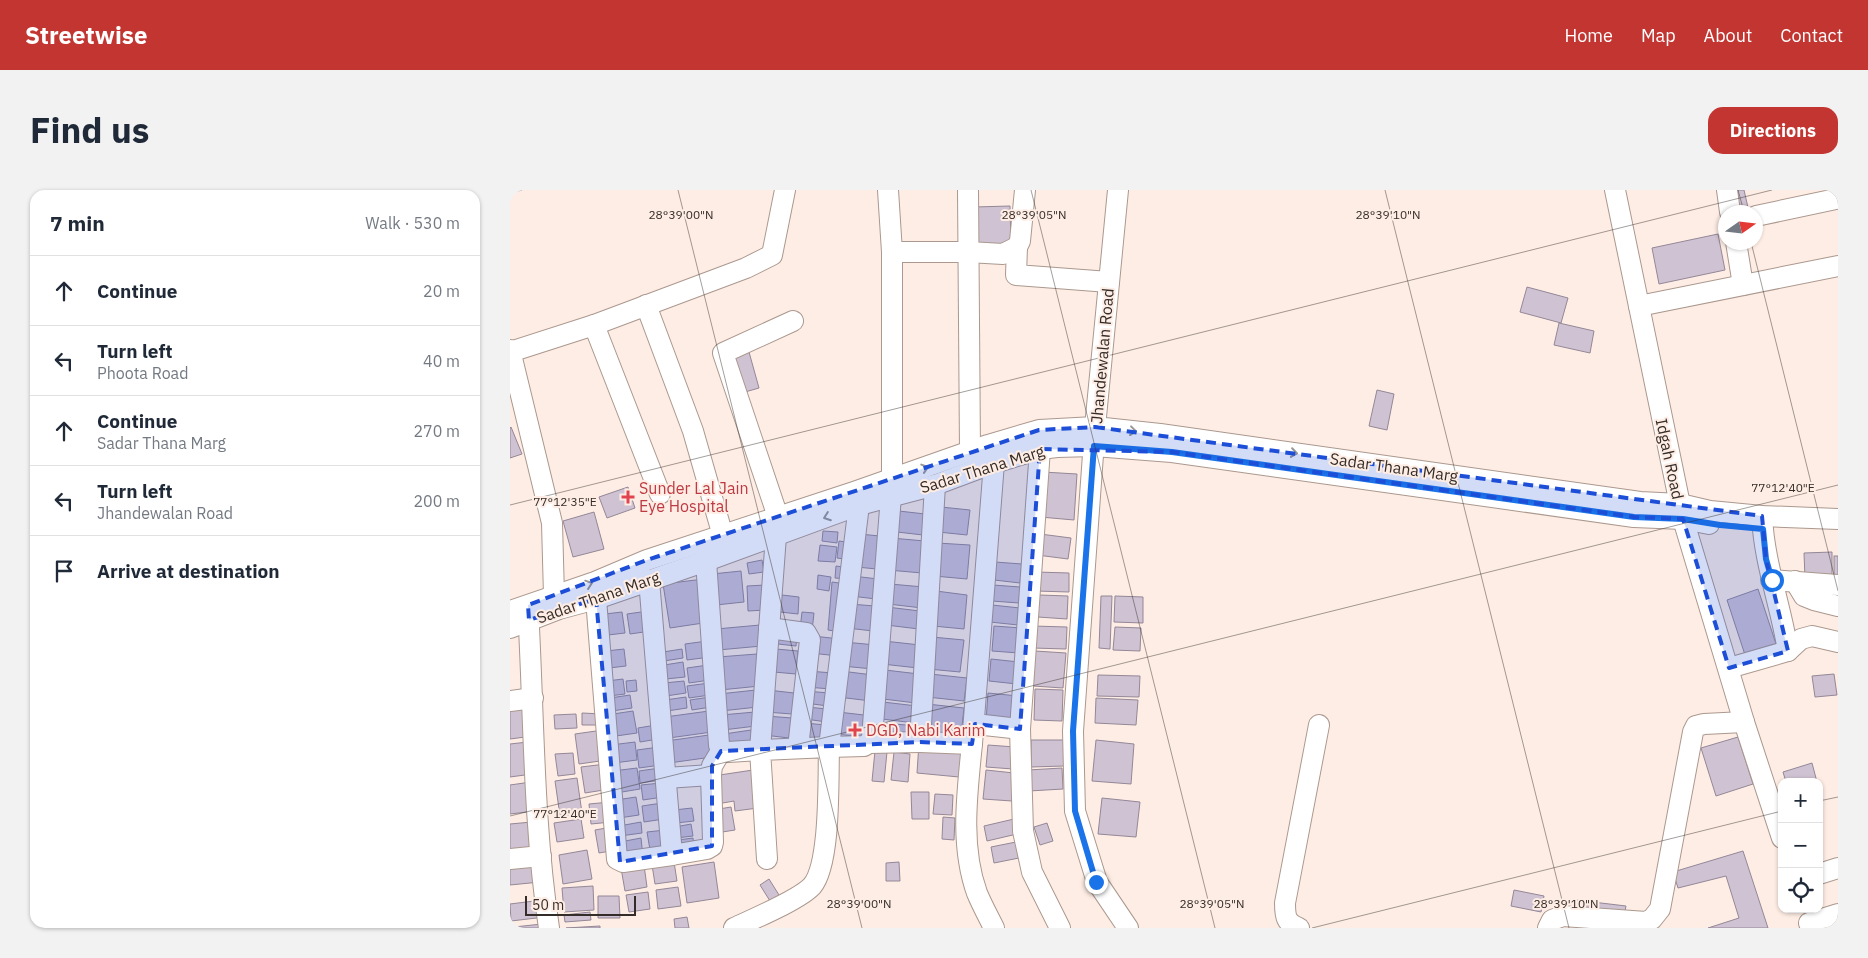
<!DOCTYPE html>
<meta charset="utf-8">
<style>
body{margin:0;font-family:"IBM Plex Sans",sans-serif;background:#f2f2f3;color:#1f2937}
.controls{position:absolute;right:15px;bottom:15px;display:grid;overflow:hidden;border-radius:10px;box-shadow:0 1px 4px #0004}
.controls button{width:45px;height:45px;display:grid;place-items:center;padding:0;border:0;border-bottom:1px solid #e0e1e3;background:#fff;color:#1f2937;font:25px sans-serif}
.compass{position:absolute;left:1208px;top:15px;width:45px;height:45px;border-radius:50%;background:#fff;box-shadow:0 1px 4px #0004;rotate:76deg}
.scale{position:absolute;left:15px;bottom:12px;width:111px;box-sizing:border-box;padding-left:5px;border:2px solid #342c28;border-top:0;font-size:14px;line-height:18px;white-space:nowrap;color:#342c28;-webkit-text-stroke:4px #feede4;paint-order:stroke}
.stop{position:absolute;width:15px;height:15px;margin:-11px;border:4px solid #1a73e8;border-radius:50%;background:#fff}
.stop.end{background:#1a73e8;border-color:#fff;box-shadow:0 1px 5px #0008}
.list{margin:0;padding:0;list-style:none}
h2{display:flex;justify-content:space-between;align-items:center;height:65px;margin:0;padding:0 20px;font-size:21px}
h2 small{font-size:16px;font-weight:400;color:#747a83}
.list li{display:grid;grid-template-columns:32px 1fr auto;gap:15px;align-items:center;box-sizing:border-box;height:70px;padding:0 20px;border-top:1px solid #e0e1e3}
.list b{display:block;font-size:19px;white-space:nowrap}
.list p{margin:0;font-size:16px;white-space:nowrap;color:#747a83}
.list em{font-size:16px;font-style:normal;color:#747a83}
.icon{flex:none;width:28px;height:28px;fill:none;stroke:currentColor;stroke-width:2;stroke-linecap:round;stroke-linejoin:round}
.map{position:relative;flex:none;width:1328px;height:738px;overflow:hidden;border-radius:15px}
header{display:flex;align-items:center;gap:30px;box-sizing:border-box;height:70px;padding:0 25px;background:#c33531;color:#fff}
header strong{font-size:24px}
nav{display:flex;gap:28px;margin-inline-start:auto;font-size:18px}
.intro{display:flex;align-items:center;justify-content:space-between;box-sizing:border-box;height:120px;padding:0 30px}
h1{margin:0;font-size:35px}
.button{padding:12px 22px;border-radius:15px;background:#c33531;color:#fff;font-size:18px;font-weight:700}
main{display:flex;gap:30px;padding:0 30px}
aside{flex:1;background:#fff;border-radius:15px;box-shadow:0 1px 4px #0004}
.map>svg:first-child{display:block}
</style>
<header>
<strong>Streetwise</strong>
<nav><a>Home</a><a>Map</a><a>About</a><a>Contact</a></nav>
</header>
<div class="intro"><h1>Find us</h1><a class="button">Directions</a></div>
<main>
<aside>
<h2>7 min<small>Walk · 530 m</small></h2>
<ul class="list">
<li><svg class="icon" aria-label="ahead" viewBox="0 0 24 24"><path d="M12 20V5M6 11l6-6 6 6"/></svg><div><b>Continue</b></div><em>20 m</em></li>
<li><svg class="icon" aria-label="left" viewBox="0 0 24 24"><path d="M17 20v-9H6M10 6l-5 5 5 5"/></svg><div><b>Turn left</b><p>Phoota Road</p></div><em>40 m</em></li>
<li><svg class="icon" aria-label="ahead" viewBox="0 0 24 24"><path d="M12 20V5M6 11l6-6 6 6"/></svg><div><b>Continue</b><p>Sadar Thana Marg</p></div><em>270 m</em></li>
<li><svg class="icon" aria-label="left" viewBox="0 0 24 24"><path d="M17 20v-9H6M10 6l-5 5 5 5"/></svg><div><b>Turn left</b><p>Jhandewalan Road</p></div><em>200 m</em></li>
<li><svg class="icon" aria-label="arrive" viewBox="0 0 24 24"><path d="M6 21V4h12l-3 4 3 4H6"/></svg><div><b>Arrive at destination</b></div></li>
</ul>
</aside>
<div class="map">
<svg width="1328" height="738" viewBox="0 0 1328 738">
<rect width="100%" height="100%" fill="#feede4"/>
<g fill="#cfc2d2" stroke="#948797">
<polygon points="1223,0 1234,0 1239,22 1225,22"/>
<polygon points="500,16 501,55 465,56 464,17"/>
<polygon points="1208,44 1215,80 1149,94 1142,58"/>
<polygon points="1017,97 1058,108 1051,133 1010,122"/>
<polygon points="1049,133 1084,141 1080,163 1044,155"/>
<polygon points="239,162 249,198 228,204 218,168"/>
<polygon points="867,200 884,204 877,240 859,236"/>
<polygon points="1,237 12,264 0,268 0,238"/>
<polygon points="533,282 567,284 564,330 530,327"/>
<polygon points="118,297 125,318 97,328 89,307"/>
<polygon points="431,317 460,320 457,345 428,342"/>
<polygon points="389,321 415,324 413,345 387,342"/>
<polygon points="84,322 94,359 63,367 53,331"/>
<polygon points="313,341 328,342 327,353 312,351"/>
<polygon points="349,344 370,346 367,379 346,377"/>
<polygon points="530,344 561,348 558,369 527,365"/>
<polygon points="381,348 415,351 412,383 378,380"/>
<polygon points="329,351 344,353 342,370 327,368"/>
<polygon points="427,353 460,355 457,389 424,386"/>
<polygon points="310,355 327,357 325,372 308,371"/>
<polygon points="1322,362 1322,388 1295,388 1294,363"/>
<rect x="1324" y="366" width="4" height="22"/>
<polygon points="252,370 254,382 239,384 237,373"/>
<polygon points="485,372 512,374 510,393 484,390"/>
<polygon points="326,376 340,378 339,389 325,388"/>
<polygon points="231,381 234,412 206,415 202,384"/>
<polygon points="526,382 559,383 559,402 526,401"/>
<polygon points="308,385 321,387 319,401 307,399"/>
<polygon points="343,386 368,389 366,409 341,406"/>
<polygon points="194,389 200,432 160,438 153,394"/>
<polygon points="322,392 336,394 331,442 318,440"/>
<polygon points="380,394 414,397 412,418 378,414"/>
<polygon points="255,395 256,420 238,421 237,396"/>
<polygon points="483,395 510,397 509,413 482,411"/>
<polygon points="1248,399 1268,460 1237,471 1217,410"/>
<polygon points="426,401 457,405 454,439 423,436"/>
<polygon points="272,405 289,407 288,424 270,422"/>
<polygon points="529,405 558,406 557,429 528,427"/>
<polygon points="591,406 602,406 600,459 589,458"/>
<polygon points="605,406 633,407 633,433 604,432"/>
<polygon points="340,414 365,416 363,441 337,438"/>
<polygon points="482,415 510,418 508,435 480,432"/>
<polygon points="377,417 410,421 409,439 376,435"/>
<polygon points="138,421 141,441 120,444 117,424"/>
<polygon points="112,422 115,443 98,445 95,424"/>
<polygon points="292,422 304,423 302,441 290,439"/>
<polygon points="250,435 252,456 208,460 206,439"/>
<polygon points="484,436 512,438 509,463 482,461"/>
<polygon points="523,436 557,437 556,459 523,458"/>
<polygon points="605,437 631,438 630,461 603,460"/>
<polygon points="269,443 287,445 286,456 268,454"/>
<polygon points="303,446 330,449 328,466 301,463"/>
<polygon points="422,447 454,450 450,482 418,479"/>
<polygon points="197,451 200,467 177,470 175,454"/>
<polygon points="374,451 410,455 408,478 372,474"/>
<polygon points="334,452 366,455 363,479 332,476"/>
<polygon points="114,459 116,476 99,478 96,461"/>
<polygon points="172,459 173,468 154,471 153,462"/>
<polygon points="266,459 288,461 286,484 264,482"/>
<polygon points="525,461 556,463 553,498 523,496"/>
<polygon points="247,464 250,496 210,500 208,467"/>
<polygon points="481,469 509,472 507,494 479,491"/>
<polygon points="173,472 175,487 156,489 154,475"/>
<polygon points="198,475 200,490 179,493 177,478"/>
<polygon points="375,480 409,484 406,513 373,509"/>
<polygon points="298,481 323,483 321,499 296,497"/>
<polygon points="331,481 363,485 361,511 328,507"/>
<polygon points="420,484 457,488 454,511 417,507"/>
<polygon points="1324,484 1327,505 1305,507 1302,486"/>
<polygon points="588,485 630,486 629,507 587,506"/>
<polygon points="113,489 115,504 99,506 97,491"/>
<polygon points="126,490 127,501 117,502 116,491"/>
<polygon points="174,491 176,503 156,506 154,493"/>
<polygon points="199,493 200,505 179,508 177,496"/>
<polygon points="525,499 553,500 552,531 524,530"/>
<polygon points="246,500 248,517 211,521 209,504"/>
<polygon points="258,500 284,503 282,524 256,522"/>
<polygon points="296,501 319,503 318,516 295,513"/>
<polygon points="478,503 508,506 505,534 476,531"/>
<polygon points="120,505 122,518 102,521 100,508"/>
<polygon points="176,507 177,518 157,521 155,510"/>
<polygon points="200,507 201,517 182,520 180,510"/>
<polygon points="586,508 628,510 626,535 585,533"/>
<polygon points="373,512 407,516 405,533 372,529"/>
<polygon points="18,513 23,546 0,549 0,515"/>
<polygon points="417,514 454,518 451,545 414,541"/>
<polygon points="296,517 318,519 317,532 295,529"/>
<polygon points="123,521 127,543 106,546 103,524"/>
<polygon points="199,521 202,542 159,548 155,527"/>
<polygon points="245,522 246,536 213,540 211,525"/>
<polygon points="328,522 354,525 351,547 326,544"/>
<polygon points="72,523 92,524 92,535 72,535"/>
<polygon points="66,524 67,538 45,539 44,525"/>
<polygon points="256,526 282,528 279,548 254,545"/>
<polygon points="294,533 316,535 314,550 292,548"/>
<polygon points="372,533 408,536 407,549 371,546"/>
<polygon points="146,535 148,549 130,552 128,538"/>
<polygon points="93,540 97,570 69,574 65,544"/>
<polygon points="241,540 243,555 217,559 214,544"/>
<polygon points="199,545 202,567 159,573 156,551"/>
<polygon points="1228,547 1243,594 1206,606 1191,558"/>
<polygon points="521,550 554,550 554,576 521,577"/>
<polygon points="586,550 624,554 621,594 582,591"/>
<polygon points="18,552 22,584 0,587 0,554"/>
<polygon points="125,552 127,570 104,573 101,555"/>
<polygon points="409,553 452,557 449,587 407,583"/>
<polygon points="478,555 505,557 503,579 476,577"/>
<polygon points="149,557 151,575 129,578 127,560"/>
<polygon points="365,561 377,562 374,592 362,591"/>
<polygon points="384,562 400,564 398,592 381,590"/>
<polygon points="63,563 65,584 48,586 45,564"/>
<polygon points="1302,573 1307,592 1276,592 1273,582"/>
<polygon points="96,574 100,599 75,603 71,577"/>
<polygon points="127,578 130,599 106,603 103,581"/>
<polygon points="150,578 152,590 130,593 129,581"/>
<polygon points="552,578 553,599 519,601 518,580"/>
<polygon points="243,580 248,618 225,621 224,611 207,614 203,586"/>
<polygon points="476,580 504,583 502,611 473,609"/>
<polygon points="67,588 72,623 50,626 45,591"/>
<polygon points="21,592 25,621 0,624 0,595"/>
<polygon points="151,593 153,607 133,610 131,595"/>
<polygon points="401,602 419,602 419,629 402,629"/>
<polygon points="425,604 443,605 442,625 423,624"/>
<polygon points="126,607 129,625 109,628 106,610"/>
<polygon points="592,608 630,612 626,647 588,644"/>
<polygon points="100,612 101,632 81,634 79,614"/>
<polygon points="152,613 154,629 134,632 132,616"/>
<polygon points="221,617 225,640 206,643 203,620"/>
<polygon points="182,618 184,631 166,633 164,620"/>
<polygon points="433,627 445,628 444,650 432,649"/>
<polygon points="71,629 74,648 47,652 44,633"/>
<polygon points="504,629 507,644 477,651 474,636"/>
<polygon points="22,632 26,659 0,663 0,634"/>
<polygon points="131,632 132,643 110,646 109,636"/>
<polygon points="537,633 543,651 530,655 524,637"/>
<polygon points="181,634 183,646 166,648 165,637"/>
<polygon points="102,637 106,660 89,663 85,640"/>
<polygon points="155,640 158,657 140,660 137,642"/>
<polygon points="131,648 133,667 112,670 110,652"/>
<polygon points="183,648 184,659 170,661 168,650"/>
<polygon points="506,652 509,668 484,673 481,657"/>
<polygon points="77,660 82,689 53,694 49,665"/>
<polygon points="1233,661 1258,738 1198,738 1229,728 1216,686 1168,698 1163,682"/>
<polygon points="164,672 167,691 145,694 142,675"/>
<polygon points="204,672 209,708 177,713 172,677"/>
<polygon points="389,672 390,691 376,691 376,673"/>
<polygon points="134,675 137,697 115,701 111,678"/>
<polygon points="29,676 30,692 0,695 0,678"/>
<polygon points="259,689 269,705 260,711 250,695"/>
<polygon points="83,696 84,720 54,722 52,698"/>
<polygon points="168,697 171,716 148,719 146,700"/>
<polygon points="1004,700 1034,706 1031,722 1001,716"/>
<polygon points="138,702 140,719 119,722 116,705"/>
<polygon points="88,706 109,706 110,728 88,728"/>
<polygon points="32,710 35,727 1,731 0,714"/>
<polygon points="1066,710 1116,716 1114,726 1064,721"/>
<polygon points="80,722 81,730 55,732 54,725"/>
<polygon points="177,727 179,738 165,738 164,729"/>
<polygon points="32,734 32,738 4,738 4,737"/>
<polygon points="90,736 90,738 56,738"/>
</g>
<g fill="none" stroke-linecap="round" stroke-linejoin="round">
<defs>
<g id="minor">
<polyline points="378,0 382,62 382,288"/>
<polyline points="458,0 460,262"/>
<polyline points="608,0 585,237 563,541 565,621 587,692 618,738"/>
<polyline points="1105,0 1173,329 1234,532 1272,648"/>
<polyline points="1217,0 1220,22"/>
<polyline points="1246,26 1326,9"/>
<polyline points="1226,52 1233,95"/>
<polyline points="507,57 506,85 599,92"/>
<polyline points="382,62 458,62 493,64 507,57 510,51 515,0"/>
<polyline points="136,115 183,241 213,346"/>
<polyline points="1129,116 1328,76"/>
<polyline points="84,135 150,304"/>
<polyline points="0,160 42,333 44,406"/>
<polyline points="0,162 84,135 236,78 262,65 275,0"/>
<polyline points="530,259 510,539 513,641 522,682 550,738"/>
<polyline points="425,295 410,552 462,554 484,273"/>
<polyline points="349,315 319,557 354,556 359,553 362,548 381,306"/>
<path d="M 1252,326 C 1254,373 1271,416 1278,461"/>
<polyline points="268,327 213,163 283,131"/>
<polyline points="196,371 209,555 211,561 218,562 250,560 266,346"/>
<polyline points="1261,390 1328,395"/>
<polyline points="1285,391 1294,406 1304,410 1328,416"/>
<polyline points="86,409 107,669 113,672 162,665 139,390"/>
<path d="M 18,418 C 24,525 23,632 39,738"/>
<polyline points="0,421 85,392 137,370 344,302 478,255 529,240 585,237 650,244 1130,312 1170,314 1200,321 1252,326 1328,329"/>
<polyline points="0,438 49,419 86,409 196,371 349,315 425,295 484,273 530,259 547,257 584,256 662,262 1124,327 1173,329 1199,334"/>
<polyline points="259,438 296,443 300,450 288,558"/>
<polyline points="1219,478 1278,461 1291,449 1302,446 1328,452"/>
<polyline points="0,511 23,508"/>
<polyline points="465,534 510,539"/>
<polyline points="359,553 410,552"/>
<path d="M 462,554 C 457,604 450,656 467,703 C 472,715 478,726 484,738"/>
<polyline points="156,588 201,585"/>
<polyline points="162,665 197,659 202,656 203,652 201,585 202,576 211,561"/>
<polyline points="0,669 31,666"/>
<polyline points="1309,684 1328,678"/>
<polyline points="1299,733 1328,724"/>
<path d="M 224,738 C 243,729 289,710 302,696 C 321,674 318,588 319,557 L 250,560 L 257,669"/>
<path d="M 789,738 C 776,733 775,727 775,713 L 809,535"/>
<polyline points="1038,738 1042,730 1053,726 1136,732 1142,729 1150,719 1183,542 1186,536 1194,534 1234,532"/>
</g>
</defs>
<use href="#minor" stroke="#ab988e" stroke-width="22"/>
<use href="#minor" stroke="#fff" stroke-width="20"/>
</g>
<defs><path id="oneway-chevron" d="M-2-3.5L2.5 0L-2 3.5" fill="none" stroke-width="1.6" stroke-linecap="round" stroke-linejoin="round" transform="scale(1.25)"/></defs>
<g stroke="#9a9694">
<use href="#oneway-chevron" transform="translate(623 241) rotate(7)"/>
<use href="#oneway-chevron" transform="translate(784 263) rotate(8)"/>
<use href="#oneway-chevron" transform="translate(415 278) rotate(-18)"/>
<use href="#oneway-chevron" transform="translate(317 327) rotate(160)"/>
<use href="#oneway-chevron" transform="translate(79 394) rotate(-19)"/>
</g>
<g fill="none" stroke-linecap="round" stroke-linejoin="round">
<polyline stroke="#1a73e8" stroke-width="6" points="586,692 565,621 563,541 584,256 662,262 1124,327 1173,329 1210,335 1253,339 1256,369 1262,390"/>
</g>
<path fill="#1d4ed8" fill-opacity="0.2" stroke="#1d4ed8" stroke-width="4" stroke-dasharray="10 6" stroke-linejoin="round" d="M 585,237 L 1252,326 L 1256,369 L 1278,461 L 1219,478 L 1173,329 L 1124,327 L 662,262 L 530,259 L 510,539 L 465,534 L 462,554 L 410,552 L 211,561 L 202,576 L 202,656 L 110,672 L 86,409 L 19,430 L 18,415 L 137,370 L 529,240 Z"/>
<path fill="none" stroke="#342c28" stroke-width="1" stroke-opacity="0.45" d="M 168,0 L 352,738M 521,0 L 705,738M 875,0 L 1059,738M 1228,0 L 1234,22M 0,3 L 12,0M 1241,52 L 1328,401M 0,315 L 1262,0M 1309,611 L 1328,607M 0,626 L 1328,295M 802,738 L 1272,621"/>
<g fill="#e0444e" stroke="#feede4" stroke-width="2">
<path d="M115.5 299.5h5v5h5v5h-5v5h-5v-5h-5v-5h5z"/>
<path d="M342.5 532.5h5v5h5v5h-5v5h-5v-5h-5v-5h5z"/>
</g>
<g text-anchor="middle" dominant-baseline="central" stroke-width="4" stroke-linejoin="round" paint-order="stroke">
<g font-size="16" fill="#342c28" stroke="#feede4">
<text transform="translate(592 166) rotate(-85)">Jhandewalan Road</text>
<text transform="translate(1160 269) rotate(78)">Idgah Road</text>
<text transform="translate(884 277) rotate(8)">Sadar Thana Marg</text>
<text transform="translate(472 279) rotate(-17)">Sadar Thana Marg</text>
<text transform="translate(88 407) rotate(-19)">Sadar Thana Marg</text>
</g>
<g font-size="16" fill="#be3a42" stroke="#feede4" text-anchor="start">
<text x="129" y="298">Sunder Lal Jain<tspan x="129" dy="18">Eye Hospital</tspan></text>
<text x="356" y="540">DGD, Nabi Karim</text>
</g>
</g>
<g font-size="12" text-anchor="middle" fill="#342c28" stroke="#feede4" stroke-width="4" stroke-linejoin="round" paint-order="stroke">
<text x="171" y="29">28°39'00"N</text>
<text x="524" y="29">28°39'05"N</text>
<text x="878" y="29">28°39'10"N</text>
<text x="1273" y="302">77°12'40"E</text>
<text x="55" y="316">77°12'35"E</text>
<text x="55" y="628">77°12'40"E</text>
<text x="349" y="718">28°39'00"N</text>
<text x="702" y="718">28°39'05"N</text>
<text x="1056" y="718">28°39'10"N</text>
</g>
</svg>
<div class="controls">
<button>+</button>
<button>−</button>
<button><svg class="icon" aria-label="locate" viewBox="0 0 24 24"><circle cx="12" cy="12" r="6"/><path d="M12 2v4M12 18v4M2 12h4M18 12h4"/></svg></button>
</div>
<svg class="compass" viewBox="-18 -18 36 36"><path d="M0-13l5 13h-10z" fill="#e53935"/><path d="M0 13l5-13h-10z" fill="#747a83"/></svg>
<div class="scale">50 m</div>
<div class="stop" style="left:1262px;top:390px"></div>
<div class="stop end" style="left:586px;top:692px"></div>
</div>
</main>
